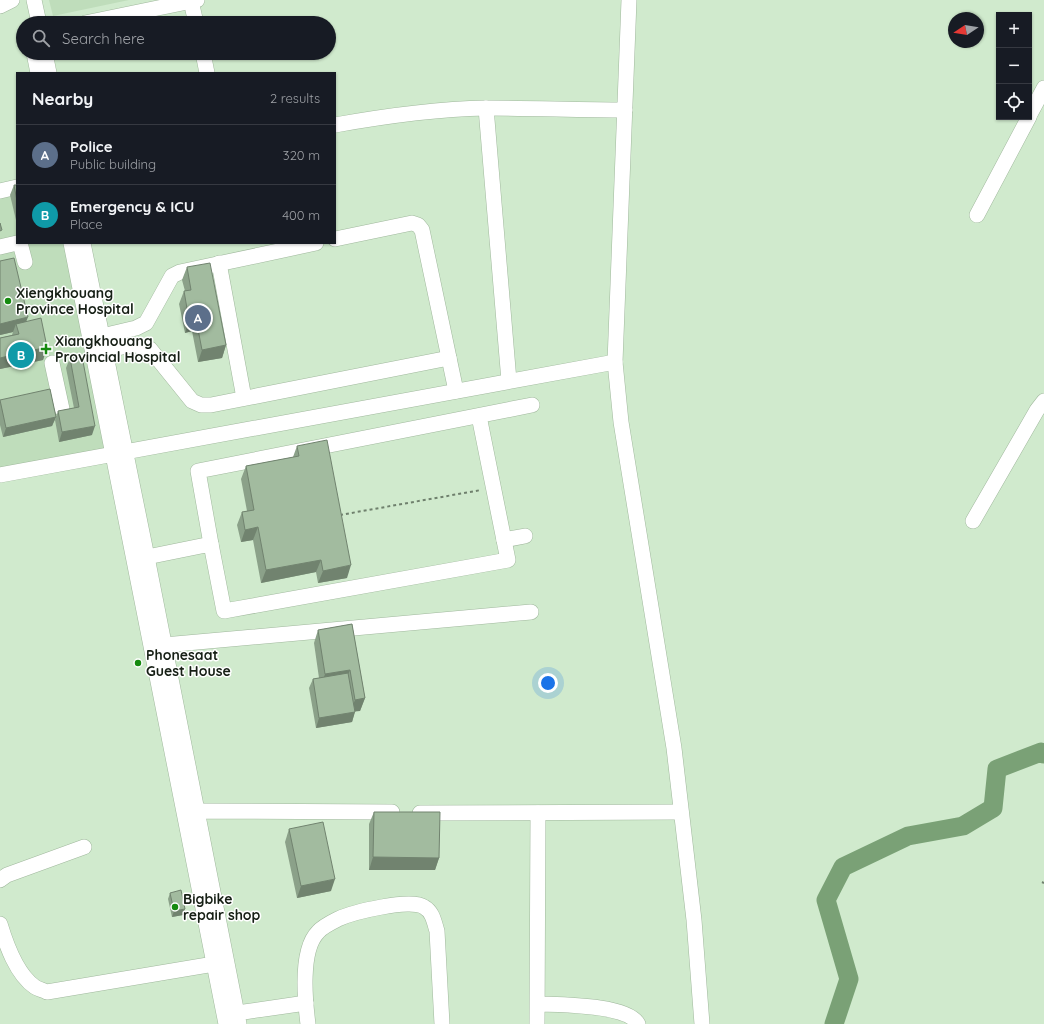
<!DOCTYPE html>
<meta charset="utf-8">
<style>
body{margin:0;font-family:Quicksand,sans-serif;background:#20242c;color:#f1f3f6}
.controls{position:absolute;right:12px;top:12px;display:grid;overflow:hidden;border-radius:0px;box-shadow:0 1px 3px #0004}
.controls button{width:36px;height:36px;display:grid;place-items:center;padding:0;border:0;border-bottom:1px solid #363941;background:#171b24;color:#f1f3f6;font:20px sans-serif}
.compass{position:absolute;left:948px;top:12px;width:36px;height:36px;border-radius:50%;background:#171b24;box-shadow:0 1px 3px #0004;rotate:258deg}
.you{position:absolute;left:548px;top:683px;width:14px;height:14px;margin:-10px;border:3px solid #fff;border-radius:50%;background:#1a73e8;box-shadow:0 0 0 6px #1a73e833}
.badge{display:grid;place-items:center;width:26px;height:26px;border-radius:50%;background:#1a73e8;color:#fff;font-size:13px;font-weight:700}
.pin{position:absolute;translate:-50% -50%;border:2px solid #fff;box-shadow:0 1px 4px #0006}
.list{margin:0;padding:0;list-style:none}
h2{display:flex;justify-content:space-between;align-items:center;height:52px;margin:0;padding:0 16px;font-size:17px}
h2 small{font-size:13px;font-weight:400;color:#9ea1a6}
.list li{display:grid;grid-template-columns:26px 1fr auto;gap:12px;align-items:center;box-sizing:border-box;height:60px;padding:0 16px;border-top:1px solid #363941}
.list b{display:block;font-size:15px;white-space:nowrap}
.list p{margin:0;font-size:13px;white-space:nowrap;color:#9ea1a6}
.list em{font-size:13px;font-style:normal;color:#9ea1a6}
.icon{flex:none;width:22px;height:22px;fill:none;stroke:currentColor;stroke-width:2;stroke-linecap:round;stroke-linejoin:round}
.map{position:relative;flex:none;width:1044px;height:1024px;overflow:hidden}
.search{position:absolute;background:#171b24;box-shadow:0 1px 3px #0004;left:16px;top:16px;width:320px;height:44px;display:flex;align-items:center;gap:10px;box-sizing:border-box;padding:0 14px;border-radius:22px;color:#9ea1a6;font-size:15px}
.panel{position:absolute;background:#171b24;box-shadow:0 1px 3px #0004;left:16px;top:72px;width:320px;height:172px;border-radius:0px}
.map>svg:first-child{display:block}
</style>
<div class="map">
<svg width="1044" height="1024" viewBox="0 0 1044 1024">
<rect width="100%" height="100%" fill="#d0eacd"/>
<g fill="#bfddbb">
<polygon points="49,0 129,0 53,16"/>
<polygon points="17,187 17,243 71,243 112,454 0,475 0,191"/>
</g>
<g fill="none" stroke-linecap="round" stroke-linejoin="round">
<polyline stroke="#7aa176" stroke-width="19" points="834,1024 849,979 826,900 843,867 908,836 963,826 993,808 997,769 1041,752 1044,754"/>
<defs>
<g id="minor">
<polyline points="34,0 39,23"/>
<polyline points="629,0 615,362 621,422 674,748 694,920 702,1024"/>
<polyline points="191,1 196,23"/>
<polyline points="0,6 12,0"/>
<polyline points="85,23 197,0"/>
<polyline points="34,53 38,73"/>
<polyline points="45,53 49,73"/>
<polyline points="203,53 207,73"/>
<polyline points="486,108 509,381"/>
<polyline points="1029,116 1044,88"/>
<path d="M 335,125 C 385,116 435,109 486,108 C 532,108 579,110 625,110"/>
<polyline points="0,191 17,187"/>
<polyline points="977,215 1029,117"/>
<polyline points="335,239 412,223 418,225 422,230 456,391"/>
<polyline points="20,243 25,262"/>
<polyline points="71,243 226,1024"/>
<polyline points="83,243 147,557 239,1024"/>
<polyline points="0,247 17,243"/>
<polyline points="219,263 244,398"/>
<polyline points="102,336 136,328 146,323 172,276 180,272 316,243"/>
<path d="M 105,351 C 120,348 136,341 150,349 L 192,401 L 201,405 L 211,405 L 449,358"/>
<polyline points="52,363 62,409"/>
<polyline points="0,475 615,362"/>
<polyline points="973,521 1037,410 1044,401"/>
<polyline points="504,540 525,536"/>
<polyline points="211,544 198,471 532,405"/>
<polyline points="147,557 211,544 224,611 508,560 479,416"/>
<polyline points="164,645 531,612"/>
<polyline points="189,813 197,811 392,812"/>
<polyline points="420,813 681,812"/>
<polyline points="0,880 7,875 84,847"/>
<path d="M 0,924 C 6,944 16,974 35,987 C 38,989 43,990 47,992 L 214,964"/>
<path d="M 538,1004 C 558,1005 627,1004 638,1024"/>
<polyline points="237,1013 306,1003"/>
<path d="M 308,1024 C 305,1001 300,950 318,932 C 322,927 332,922 338,919 C 353,912 411,898 424,907 C 433,912 434,922 437,931 L 442,1024"/>
<polyline points="537,1024 538,813"/>
</g>
</defs>
<use href="#minor" stroke="#a0b89d" stroke-width="16"/>
<g stroke="#6f806d" stroke-width="2" stroke-dasharray="3 3" stroke-linecap="butt">
<polyline points="340,515 481,490"/>
<polyline points="1042,882 1044,883"/>
</g>
<use href="#minor" stroke="#fff" stroke-width="15"/>
</g>
<g fill="#8ba189">
<polygon points="14,185 17,185 17,220 16,220 10,195"/>
<polygon points="0,261 26,321 47,347 43,360 0,369 0,338 12,335 13,332 0,335"/>
<polygon points="187,267 226,345 222,358 198,362 192,331 185,333 179,304 184,291 185,291 182,280"/>
<polygon points="70,358 92,435 59,442 55,420 58,411 74,408 66,368"/>
<polygon points="0,400 56,417 52,426 3,437 0,425"/>
<polygon points="297,446 347,578 318,583 316,572 261,583 253,540 241,542 237,525 242,512 247,511 241,479 246,466 293,457"/>
<polygon points="352,624 365,698 360,711 355,711 352,722 316,728 309,688 313,679 319,678 314,643 318,630"/>
<polygon points="374,812 439,858 435,870 369,870 369,824"/>
<polygon points="289,829 331,891 297,898 285,842"/>
<polygon points="170,893 183,915 172,917 168,899"/>
</g>
<g fill="#71836f">
<polygon points="28,317 23,330 16,324 13,332 0,335 0,324"/>
<polygon points="196,319 192,331 185,333 189,320"/>
<polygon points="226,345 222,358 198,362 202,350"/>
<polygon points="47,347 43,360 0,369 0,358"/>
<polygon points="56,417 52,426 3,437 6,428"/>
<polygon points="95,426 92,435 59,442 62,432"/>
<polygon points="258,527 253,540 241,542 245,530"/>
<polygon points="321,560 316,572 261,583 266,570"/>
<polygon points="351,565 347,578 318,583 323,571"/>
<polygon points="350,670 345,682 321,687 325,674"/>
<polygon points="365,698 360,711 350,712 355,700"/>
<polygon points="355,712 352,722 316,728 319,718"/>
<polygon points="373,857 439,858 435,870 369,870"/>
<polygon points="335,879 331,891 297,898 301,886"/>
<polygon points="185,909 183,915 172,917 174,911"/>
</g>
<g fill="#a2bb9f" stroke="#71836f">
<polygon points="14,185 17,185 17,201"/>
<polygon points="0,223 2,230 0,231"/>
<polygon points="14,258 28,317 0,324 0,261"/>
<polygon points="210,263 226,345 202,350 196,319 189,320 184,291 191,290 187,267"/>
<polygon points="41,318 47,347 0,358 0,338 19,334 16,324"/>
<polygon points="82,356 95,426 62,432 58,411 79,407 70,358"/>
<polygon points="50,389 56,417 6,428 0,400"/>
<polygon points="327,440 351,565 323,571 321,560 266,570 258,527 245,530 242,512 254,510 246,466 299,456 297,446"/>
<polygon points="352,624 365,698 355,700 350,670 325,674 318,630"/>
<polygon points="348,673 355,712 319,718 313,679"/>
<polygon points="374,812 440,812 439,858 373,857"/>
<polygon points="323,822 335,879 301,886 289,829"/>
<polygon points="181,890 185,909 174,911 170,893"/>
</g>
<g fill="#158a0f" stroke="#fff" stroke-width="1.5">
<circle cx="8" cy="301" r="4"/>
<path d="M44 343h4v4h4v4h-4v4h-4v-4h-4v-4h4z"/>
<circle cx="138" cy="663" r="4"/>
<circle cx="175" cy="907" r="4"/>
</g>
<g text-anchor="middle" dominant-baseline="central" stroke-width="3" stroke-linejoin="round" paint-order="stroke">
<g font-size="14" font-weight="bold" fill="#161f15" stroke="#fff" text-anchor="start">
<text x="16" y="293">Xiengkhouang<tspan x="16" dy="16">Province Hospital</tspan></text>
<text x="55" y="341">Xiangkhouang<tspan x="55" dy="16">Provincial Hospital</tspan></text>
<text x="146" y="655">Phonesaat<tspan x="146" dy="16">Guest House</tspan></text>
<text x="183" y="899">Bigbike<tspan x="183" dy="16">repair shop</tspan></text>
</g>
</g>
</svg>
<div class="controls">
<button>+</button>
<button>−</button>
<button><svg class="icon" aria-label="locate" viewBox="0 0 24 24"><circle cx="12" cy="12" r="6"/><path d="M12 2v4M12 18v4M2 12h4M18 12h4"/></svg></button>
</div>
<svg class="compass" viewBox="-18 -18 36 36"><path d="M0-13l5 13h-10z" fill="#e53935"/><path d="M0 13l5-13h-10z" fill="#9ea1a6"/></svg>
<div class="you"></div>
<div class="pin badge" style="left:198px;top:318px;background:#5c6f8a">A</div>
<div class="pin badge" style="left:21px;top:355px;background:#0f9aa8">B</div>
<div class="search"><svg class="icon" aria-label="search" viewBox="0 0 24 24"><circle cx="10" cy="10" r="6"/><path d="M15 15l6 6"/></svg>Search here</div>
<section class="panel">
<h2>Nearby<small>2 results</small></h2>
<ul class="list">
<li><span class="badge" style="background:#5c6f8a">A</span><div><b>Police</b><p>Public building</p></div><em>320 m</em></li>
<li><span class="badge" style="background:#0f9aa8">B</span><div><b>Emergency &amp; ICU</b><p>Place</p></div><em>400 m</em></li>
</ul>
</section>
</div>
